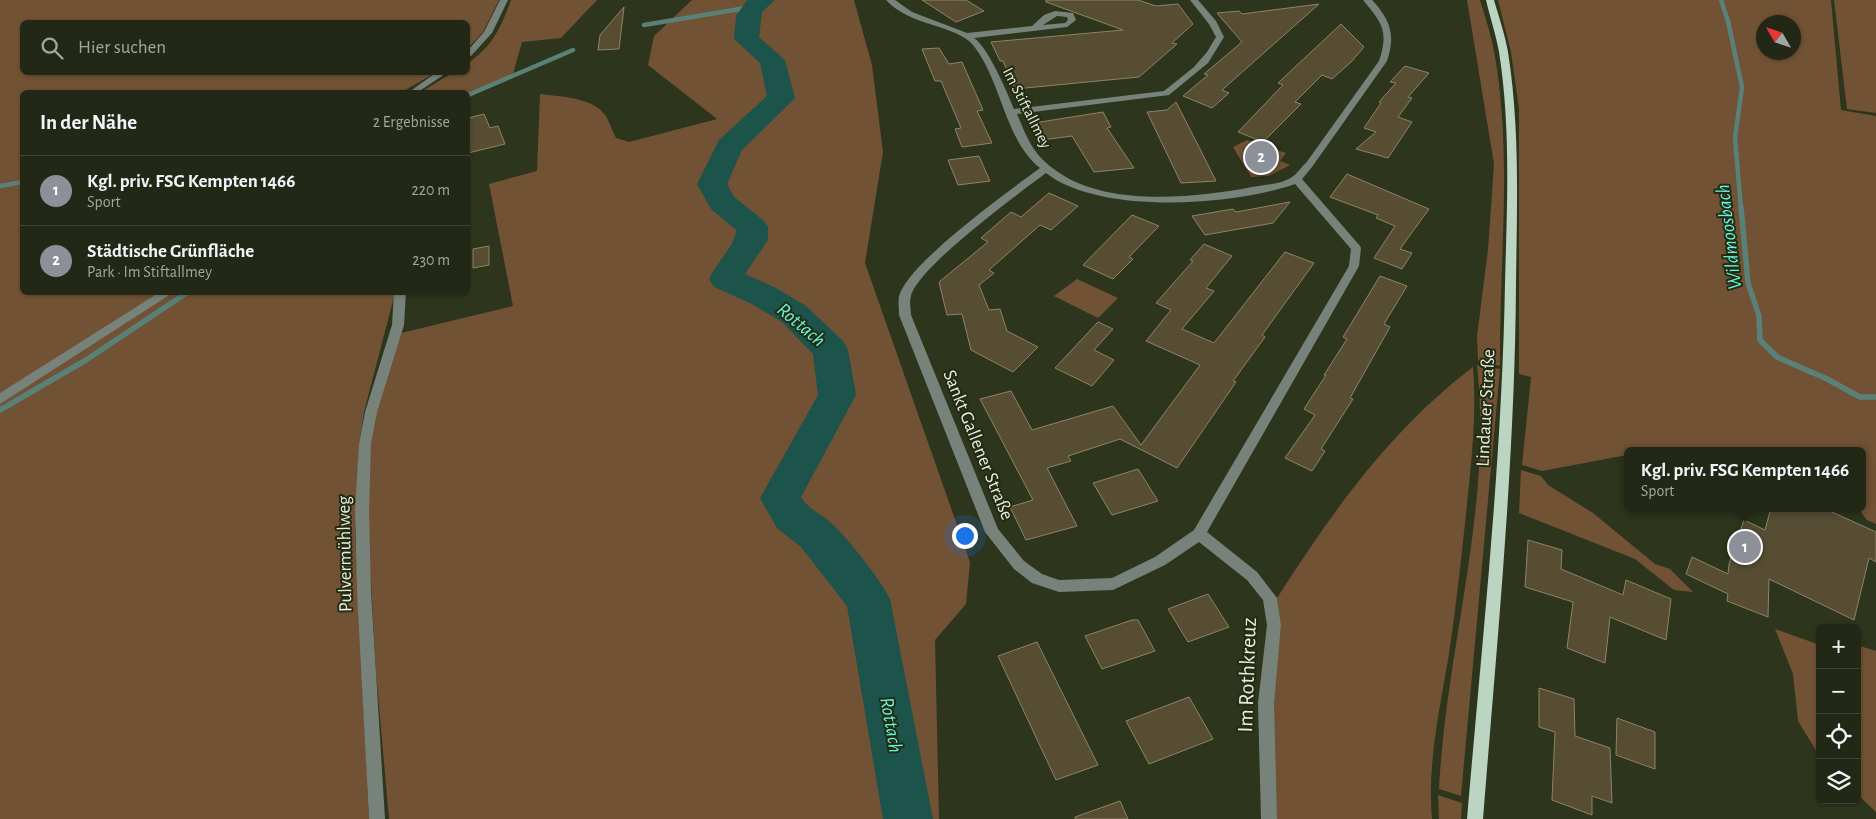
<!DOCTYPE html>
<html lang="de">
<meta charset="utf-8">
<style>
body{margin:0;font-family:"Alegreya Sans",sans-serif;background:#2a301e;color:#f1f3f6}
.controls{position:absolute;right:15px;bottom:15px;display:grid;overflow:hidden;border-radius:8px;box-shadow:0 1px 4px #0004}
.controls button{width:45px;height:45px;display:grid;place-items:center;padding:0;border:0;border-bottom:1px solid #3f4434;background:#222815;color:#f1f3f6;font:25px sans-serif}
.compass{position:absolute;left:1756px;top:15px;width:45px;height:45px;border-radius:50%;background:#222815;box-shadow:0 1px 4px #0004;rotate:309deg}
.you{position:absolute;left:964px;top:535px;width:18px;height:18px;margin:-12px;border:4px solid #fff;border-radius:50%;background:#1a73e8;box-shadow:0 0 0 8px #1a73e833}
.badge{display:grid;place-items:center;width:32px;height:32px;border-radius:50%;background:#8c9099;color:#fff;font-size:16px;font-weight:700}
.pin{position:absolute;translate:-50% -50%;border:2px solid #fff;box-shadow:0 1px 5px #0006}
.popup{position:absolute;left:1624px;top:447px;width:242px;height:65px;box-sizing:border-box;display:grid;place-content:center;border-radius:8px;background:#222815;filter:drop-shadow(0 1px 4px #0005);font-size:16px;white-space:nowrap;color:#a2a6a0}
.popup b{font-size:19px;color:#f1f3f6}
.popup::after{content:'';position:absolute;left:50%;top:100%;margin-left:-10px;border:10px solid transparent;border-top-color:#222815}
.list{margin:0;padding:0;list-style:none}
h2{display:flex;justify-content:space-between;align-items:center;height:65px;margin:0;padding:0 20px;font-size:21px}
h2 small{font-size:16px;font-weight:400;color:#a2a6a0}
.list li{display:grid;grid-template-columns:32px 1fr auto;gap:15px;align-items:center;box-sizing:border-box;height:70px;padding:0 20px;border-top:1px solid #3f4434}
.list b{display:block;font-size:19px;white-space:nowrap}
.list p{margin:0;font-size:16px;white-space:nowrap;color:#a2a6a0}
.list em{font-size:16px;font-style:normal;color:#a2a6a0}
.icon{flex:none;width:28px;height:28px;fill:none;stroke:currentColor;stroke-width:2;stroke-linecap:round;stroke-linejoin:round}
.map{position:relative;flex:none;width:1876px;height:819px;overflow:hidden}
.search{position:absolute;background:#222815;box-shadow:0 1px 4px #0004;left:20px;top:20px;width:450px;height:55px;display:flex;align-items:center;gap:12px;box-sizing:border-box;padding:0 18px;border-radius:8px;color:#a2a6a0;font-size:19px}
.panel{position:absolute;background:#222815;box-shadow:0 1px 4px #0004;left:20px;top:90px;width:450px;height:205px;border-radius:8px}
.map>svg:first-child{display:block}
</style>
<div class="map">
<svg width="1876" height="819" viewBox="0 0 1876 819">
<rect width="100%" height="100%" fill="#2d351c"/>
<g fill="#715234" fill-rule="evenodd">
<polygon points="0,0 499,0 483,32 468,48 468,22 22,22 22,72 435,73 402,92 22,92 22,292 395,293 364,412 359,445 355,531 369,819 0,819"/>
<path d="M 511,0 L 597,0 L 561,38 L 522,42 L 513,74 L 468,98 L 468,92 L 421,92 L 452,73 L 468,72 L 468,63 C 493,46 501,27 511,0 Z"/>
<path d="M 692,0 L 854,0 L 872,65 L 883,152 L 865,263 L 970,562 L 966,604 L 935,640 L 939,819 L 389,819 L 376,672 L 367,510 L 371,443 L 376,410 L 401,333 L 513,306 L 489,184 L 537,171 L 540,94 C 561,97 593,97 606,116 C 610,123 612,131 616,138 L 629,142 L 717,119 L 648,65 L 654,36 Z"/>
<path d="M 1467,0 L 1480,0 C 1485,17 1491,34 1494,51 C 1513,155 1499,261 1500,366 L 1478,361 L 1477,336 L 1488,250 L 1494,164 Z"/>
<path d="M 1498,0 L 1831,0 L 1841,110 L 1876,116 L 1876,524 L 1867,520 L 1858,508 L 1862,508 L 1862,451 L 1796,451 L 1788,448 L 1787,451 L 1628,451 L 1627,455 L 1542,471 L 1522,465 L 1531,377 L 1519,374 L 1519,109 L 1511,52 ZM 1764,22 L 1794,22 L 1794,52 L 1764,52 Z"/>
<polygon points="1834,0 1876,0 1876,113 1847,109"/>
<polygon points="1247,140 1286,153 1280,161 1290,165 1269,176 1251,177 1233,147"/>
<polygon points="1077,279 1118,298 1098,318 1054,296"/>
<path d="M 1477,365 L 1500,369 L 1461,796 L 1439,789 C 1446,647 1493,508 1477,365 Z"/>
<path d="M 1473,367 C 1477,416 1471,465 1466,514 C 1461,561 1456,607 1449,654 C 1440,708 1427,763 1432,819 L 1276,819 L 1271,704 L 1281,626 L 1277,598 C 1332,512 1391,429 1473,367 Z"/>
<polygon points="1521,470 1541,476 1548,485 1593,513 1655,564 1670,569 1693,592 1674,590 1635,559 1519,513"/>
<polygon points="1775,629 1820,645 1820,757 1798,721 1793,674"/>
<polygon points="1857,645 1876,651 1876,812 1857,794"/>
<polygon points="1438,795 1462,803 1461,819 1439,819"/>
</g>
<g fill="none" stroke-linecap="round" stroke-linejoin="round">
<g stroke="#598177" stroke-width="4.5">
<polyline points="1721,0 1728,21 1742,87 1735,138 1741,209"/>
<polyline points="644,25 752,7"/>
<polyline points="468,95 573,50"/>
<polyline points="0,186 22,182"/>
</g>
<g stroke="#598177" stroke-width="5.5">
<polyline points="1741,207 1748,283 1759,316 1760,340 1777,357 1825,378 1860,397 1876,397"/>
<polyline points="0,410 86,360 188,292"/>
</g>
<path fill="#1c534b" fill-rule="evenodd" d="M 747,0 L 775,0 L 762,12 L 759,37 L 785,60 L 795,98 L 742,150 L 727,184 L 734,197 L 763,220 L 768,227 L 768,240 L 745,274 L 776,288 L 806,306 L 843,341 L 848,350 L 856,395 L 801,497 C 808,509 820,513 830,522 C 847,537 880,579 890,599 L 933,819 L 883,819 L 847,606 L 801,547 L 777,528 L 760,498 L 818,395 L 813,354 L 782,322 L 752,304 L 714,287 L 709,279 C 716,263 736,245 736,230 L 711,209 L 697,184 L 719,140 L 767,96 L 760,63 L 734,39 L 736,16 Z"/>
</g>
<g fill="#564d33" stroke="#8d8467">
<polygon points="922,0 966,0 984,11 956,22"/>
<polygon points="1046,0 1138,0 1156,6 1178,4 1193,24 1172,43 1177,44 1139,77 1015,89 1003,61 1000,61 991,42 1123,30 1046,2"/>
<polygon points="1319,4 1222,90 1229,93 1212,108 1183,96 1208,75 1204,74 1242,42 1217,13 1239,11 1242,14"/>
<polygon points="624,7 619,49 598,50 600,35"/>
<polygon points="1341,24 1364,47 1351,62 1332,79 1322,75 1295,102 1301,104 1263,142 1238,132 1283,85 1278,83"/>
<polygon points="939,48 949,64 962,62 983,110 977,111 992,143 962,147 955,129 961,128 941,81 935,81 922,49"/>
<polygon points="1405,66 1429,73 1408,97 1412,98 1398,117 1412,122 1388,158 1356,149 1376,132 1364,128 1381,103 1379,102 1396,83 1390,82"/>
<polygon points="1176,102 1200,149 1216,181 1181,183 1147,112 1167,110"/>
<polygon points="1103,112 1111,127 1107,128 1134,168 1094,172 1072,136 1042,140 1034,123"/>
<polygon points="484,114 490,128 498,126 505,144 468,153 468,118"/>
<polygon points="979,156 990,181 958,185 948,160"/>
<polygon points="1347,174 1429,209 1400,249 1412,253 1402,269 1374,258 1395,226 1376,218 1378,215 1330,197"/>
<polygon points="1049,193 1078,206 1051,230 1040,225 989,270 994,273 979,285 989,310 1000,309 1007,331 1038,347 1013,372 971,350 962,314 947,315 939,282 988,242 981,238 1011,212 1021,217"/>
<polygon points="1290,202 1273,223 1205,235 1192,216 1233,209 1236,212"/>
<polygon points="1132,215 1159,226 1129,257 1133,259 1113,279 1083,265"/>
<polygon points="1204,244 1232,256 1206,288 1214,291 1182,329 1214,343 1285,252 1314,263 1262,335 1265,337 1233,381 1236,382 1177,468 1120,439 1068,456 1071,461 1047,468 1077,526 1026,540 1010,507 1033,500 980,399 1011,391 1032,430 1113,406 1141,445 1200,365 1146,341 1171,310 1156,303 1193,261 1190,260"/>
<polygon points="489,246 489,265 473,268 473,249"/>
<polygon points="1380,276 1407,286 1384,324 1390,327 1350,398 1353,399 1321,449 1325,451 1312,471 1285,458 1315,415 1304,409 1326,375 1324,375 1347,339 1343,337"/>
<polygon points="1098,322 1113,329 1094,350 1114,360 1092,386 1055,368"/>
<polygon points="1138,469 1158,501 1112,515 1093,483"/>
<polygon points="1771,508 1823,508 1876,532 1876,562 1869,558 1854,620 1769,579 1768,617 1727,601 1728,594 1686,574 1692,557 1728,574 1729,564 1744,520 1765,530"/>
<polygon points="1528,540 1562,550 1561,569 1623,595 1626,580 1671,599 1666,640 1610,617 1605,663 1567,648 1573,602 1525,587"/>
<polygon points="1208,594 1229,627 1188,642 1168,609"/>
<polygon points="1132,620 1138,620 1155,651 1102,669 1085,636"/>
<polygon points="1037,642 1098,765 1056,780 998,656"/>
<polygon points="1539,688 1574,699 1575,736 1610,748 1612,803 1592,796 1592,815 1552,800 1555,732 1539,727"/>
<polygon points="1189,697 1213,739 1149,764 1126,721"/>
<polygon points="1617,718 1655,732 1655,769 1616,755"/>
<polygon points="1120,801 1128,819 1075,819 1075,817"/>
</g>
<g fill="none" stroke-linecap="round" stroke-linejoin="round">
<g fill="#77837a" fill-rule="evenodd">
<polygon points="500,0 508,0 492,33 471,56 468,56 468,50 484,32"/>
<path d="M 886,0 L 895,0 L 912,12 L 967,33 L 1032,26 L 1044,15 L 1055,11 L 1073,13 L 1076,20 L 1067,27 L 974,38 C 988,47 1007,92 1014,109 L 1164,91 L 1194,67 L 1207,52 L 1216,37 L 1209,24 L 1190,0 L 1198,0 L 1216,21 L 1224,37 L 1208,63 L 1169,95 L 1017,114 C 1028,140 1033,155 1058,172 C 1108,207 1195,198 1252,187 C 1264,185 1282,184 1292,177 C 1298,173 1301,167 1306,163 L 1379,61 C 1389,31 1382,23 1363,0 L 1372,0 C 1390,19 1396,35 1387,61 L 1312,167 L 1302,179 L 1360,246 L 1361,248 L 1359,266 L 1207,532 L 1257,572 L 1277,598 L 1281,625 L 1274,703 L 1277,819 L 1261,819 L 1258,703 L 1267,625 L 1263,600 L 1247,580 L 1199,542 L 1165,565 L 1113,590 L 1059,592 L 1032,583 L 1014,569 L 985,532 L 899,315 C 899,309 898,302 899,296 C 908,263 1010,190 1040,168 C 1004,139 1002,81 973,45 C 957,25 909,26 886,0 ZM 1057,16 L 1067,17 L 1068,20 L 1065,23 L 1043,25 ZM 1046,173 C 1099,215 1234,206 1295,184 L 1351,249 L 1349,266 L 1194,530 L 1155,557 L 1112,578 L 1059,580 L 1042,574 L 1024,561 L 998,529 L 911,315 C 911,309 909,302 911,296 C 918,267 1019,193 1046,173 Z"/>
<polygon points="437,72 448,72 418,92 409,92"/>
<polygon points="160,292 174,292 0,404 0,393"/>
<polygon points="394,292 406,292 404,325 377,412 371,444 369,511 371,591 385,819 369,819 357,591 355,511 359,444 365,412 392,325"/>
</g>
<path fill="#bcd4c2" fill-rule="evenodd" d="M 1486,0 L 1494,0 C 1499,17 1505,35 1508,52 C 1520,128 1517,206 1516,283 C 1515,462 1497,641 1483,819 L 1467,819 C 1482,641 1502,462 1505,283 C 1507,206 1511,128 1499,52 C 1496,35 1490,17 1486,0 Z"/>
</g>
<g text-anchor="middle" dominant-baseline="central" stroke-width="4" stroke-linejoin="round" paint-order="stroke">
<g font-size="16" fill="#e7ecdd" stroke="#232b12">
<text transform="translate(1027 108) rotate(63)">Im Stiftallmey</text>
</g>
<g font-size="19" fill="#e7ecdd" stroke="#232b12">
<text transform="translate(1486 408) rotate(-87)">Lindauer Straße</text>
<text transform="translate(978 445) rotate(68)">Sankt Gallener Straße</text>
<text transform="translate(345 554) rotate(-91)">Pulvermühlweg</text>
</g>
<g font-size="20" font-style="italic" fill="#64f5e0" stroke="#232b12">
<text transform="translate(1729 237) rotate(-97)">Wildmoosbach</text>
<text transform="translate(801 325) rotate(40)">Rottach</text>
<text transform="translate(891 725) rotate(80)">Rottach</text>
</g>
<g font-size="22" fill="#e7ecdd" stroke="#232b12">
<text transform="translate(1247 675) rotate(-88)">Im Rothkreuz</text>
</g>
</g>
</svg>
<div class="controls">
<button>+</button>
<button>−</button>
<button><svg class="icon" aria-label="locate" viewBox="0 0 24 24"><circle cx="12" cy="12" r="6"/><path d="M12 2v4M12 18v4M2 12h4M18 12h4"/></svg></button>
<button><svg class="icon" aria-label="layers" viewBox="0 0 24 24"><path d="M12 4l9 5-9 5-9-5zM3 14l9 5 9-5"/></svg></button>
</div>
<svg class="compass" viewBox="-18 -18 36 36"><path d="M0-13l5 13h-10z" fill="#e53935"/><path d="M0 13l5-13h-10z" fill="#a2a6a0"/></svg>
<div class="you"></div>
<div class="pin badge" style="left:1745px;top:547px">1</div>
<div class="popup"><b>Kgl. priv. FSG Kempten 1466</b>Sport</div>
<div class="pin badge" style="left:1261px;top:157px">2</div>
<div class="search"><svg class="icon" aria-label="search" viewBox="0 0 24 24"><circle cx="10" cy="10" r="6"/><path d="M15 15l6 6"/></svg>Hier suchen</div>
<section class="panel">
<h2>In der Nähe<small>2 Ergebnisse</small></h2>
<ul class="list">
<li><span class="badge">1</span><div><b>Kgl. priv. FSG Kempten 1466</b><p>Sport</p></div><em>220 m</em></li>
<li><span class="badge">2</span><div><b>Städtische Grünfläche</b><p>Park · Im Stiftallmey</p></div><em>230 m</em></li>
</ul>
</section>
</div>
